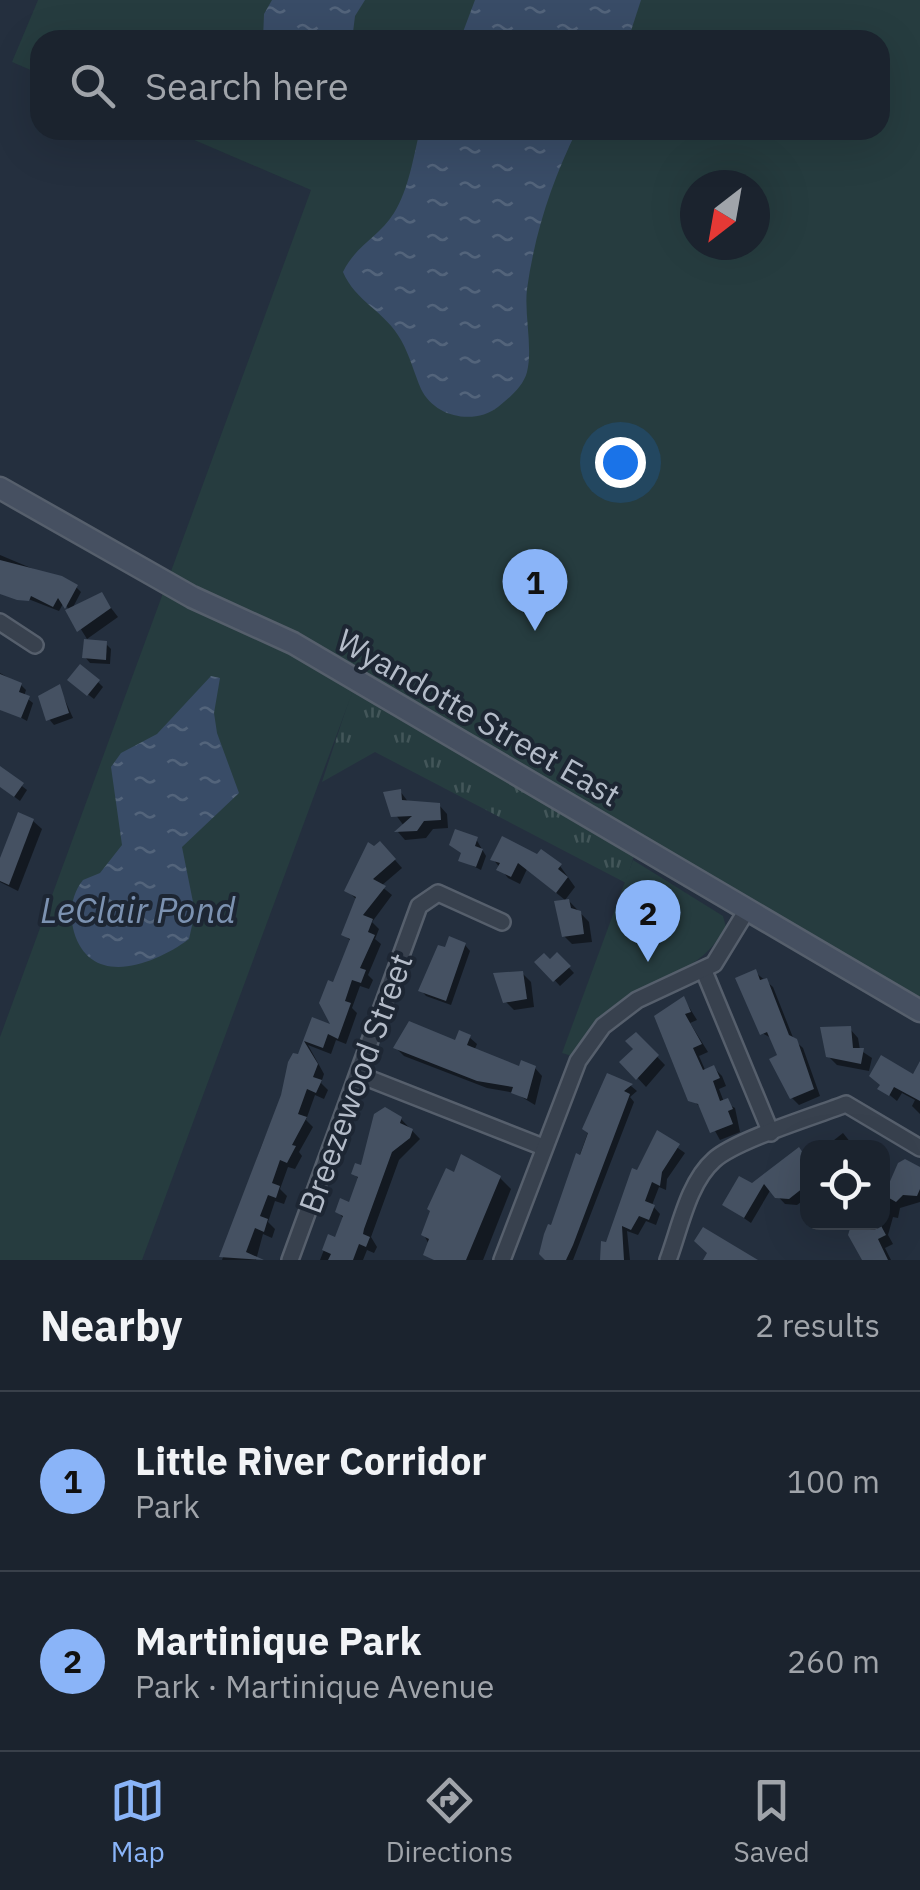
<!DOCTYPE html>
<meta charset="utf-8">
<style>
body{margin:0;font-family:"IBM Plex Sans",sans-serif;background:#242b36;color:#f1f3f6}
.controls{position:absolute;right:30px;bottom:30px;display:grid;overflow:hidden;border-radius:20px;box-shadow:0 10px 40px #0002}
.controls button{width:90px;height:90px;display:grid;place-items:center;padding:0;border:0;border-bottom:2px solid #39404a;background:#1b232e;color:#f1f3f6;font:50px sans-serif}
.compass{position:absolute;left:680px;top:170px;width:90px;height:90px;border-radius:50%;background:#1b232e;box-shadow:0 10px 40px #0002;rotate:211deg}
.you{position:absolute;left:620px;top:462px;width:35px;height:35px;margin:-25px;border:8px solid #fff;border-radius:50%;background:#1a73e8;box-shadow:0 0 0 15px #1a73e833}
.badge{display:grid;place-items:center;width:65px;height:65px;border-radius:50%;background:#8ab4f8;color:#111;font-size:32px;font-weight:700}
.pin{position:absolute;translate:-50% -82px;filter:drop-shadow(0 2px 5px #0008)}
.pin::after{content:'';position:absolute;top:52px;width:35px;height:30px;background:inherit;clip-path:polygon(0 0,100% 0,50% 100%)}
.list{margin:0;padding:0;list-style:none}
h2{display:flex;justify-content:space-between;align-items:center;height:130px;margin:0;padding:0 40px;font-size:42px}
h2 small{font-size:32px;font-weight:400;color:#a0a4aa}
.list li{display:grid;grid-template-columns:65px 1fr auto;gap:30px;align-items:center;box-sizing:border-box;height:180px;padding:0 40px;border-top:2px solid #39404a}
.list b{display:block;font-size:38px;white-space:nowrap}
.list p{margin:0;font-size:32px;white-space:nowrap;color:#a0a4aa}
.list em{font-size:32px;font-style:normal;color:#a0a4aa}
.icon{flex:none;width:55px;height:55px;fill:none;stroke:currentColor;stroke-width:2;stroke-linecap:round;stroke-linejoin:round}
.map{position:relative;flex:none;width:920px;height:1260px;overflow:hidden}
.search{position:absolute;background:#1b232e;box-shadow:0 10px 40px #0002;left:30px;right:30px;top:30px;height:110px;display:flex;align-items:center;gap:25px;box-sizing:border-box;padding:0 35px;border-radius:30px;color:#a0a4aa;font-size:38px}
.sheet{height:490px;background:#1b232e}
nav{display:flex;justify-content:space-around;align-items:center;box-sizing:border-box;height:140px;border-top:2px solid #39404a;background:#1b232e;font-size:28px;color:#a0a4aa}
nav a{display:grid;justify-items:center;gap:5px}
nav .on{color:#8ab4f8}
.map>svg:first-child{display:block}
</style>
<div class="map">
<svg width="920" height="1260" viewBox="0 0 920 1260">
<defs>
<pattern id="grass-tufts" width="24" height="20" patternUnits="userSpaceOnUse" patternTransform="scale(2.5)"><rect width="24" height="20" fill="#263c3f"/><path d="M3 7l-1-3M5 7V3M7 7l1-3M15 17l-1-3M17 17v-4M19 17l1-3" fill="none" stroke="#435659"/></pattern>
<pattern id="water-ripples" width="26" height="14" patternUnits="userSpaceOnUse" patternTransform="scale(2.5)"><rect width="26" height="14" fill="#394c67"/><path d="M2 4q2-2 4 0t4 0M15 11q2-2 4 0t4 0" fill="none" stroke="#53647b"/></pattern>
</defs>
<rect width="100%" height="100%" fill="#242f3e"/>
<polygon fill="url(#grass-tufts)" points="356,679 637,845 626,883 375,752 322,782"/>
<g fill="#263c3f" fill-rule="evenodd">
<path d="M 38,0 L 920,0 L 920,1011 L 357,680 L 142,1260 L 0,1260 L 0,1037 L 311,190 L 171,130 L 880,130 L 880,40 L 40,40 L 40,74 L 12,62 ZM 695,185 L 755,185 L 755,245 L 695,245 Z"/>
<path d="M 633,860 L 723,916 L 726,927 C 697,976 668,969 625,998 C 603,1013 588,1035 572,1056 L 562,1053 Z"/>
</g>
<g fill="url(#water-ripples)">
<polygon points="272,0 365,0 355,16 352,40 263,40 264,14"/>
<polygon points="475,0 641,0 628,40 460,40"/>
<path d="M 420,130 L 577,130 C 552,181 535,232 527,289 C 524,315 533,347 527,372 C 523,387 509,398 498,407 C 475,425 435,418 421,389 C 414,373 410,356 401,340 C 386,312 355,301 343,272 C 356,245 378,238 394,213 C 409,189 413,158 420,130 Z"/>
<path d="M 211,676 L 220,678 L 214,713 L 217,733 L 239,793 L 182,847 L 195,912 L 189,939 C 154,965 91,989 74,932 C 69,914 71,895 83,880 L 100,873 L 122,845 L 111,767 L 121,753 L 157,734 Z"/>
</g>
<g fill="#0007">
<polygon points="0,555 76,587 81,592 72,609 101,595 118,617 87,639 64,602 59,611 0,588"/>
<polygon points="106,644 111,649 110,664 90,663 85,657"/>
<polygon points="0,673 21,685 26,690 24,696 33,703 27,721 0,706"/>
<polygon points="98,682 103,687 94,699 77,686"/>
<polygon points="59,687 73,718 54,725 49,719"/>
<polygon points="0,769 27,790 20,801 0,786"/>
<polygon points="400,791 409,803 439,805 447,814 448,828 433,829 426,838 405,840 398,832 404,826 387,803 389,792"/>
<polygon points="33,821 42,829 18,891 0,882 0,865"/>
<polygon points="476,839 486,856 481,870 461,860"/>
<polygon points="388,852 402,868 381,886 392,895 372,922 379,929 375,939 381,944 368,975 373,980 369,989 360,986 352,1008 357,1013 346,1044 336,1040 331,1054 308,1045 324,1074 321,1083 328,1090 324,1099 315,1095 306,1120 313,1127 299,1152 302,1156 295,1169 288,1167 280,1189 287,1196 284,1204 275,1201 268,1222 275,1229 272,1238 263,1234 256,1260 222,1260 261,1147 313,1020 335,1029 335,985 352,942 344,935 357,900 348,891"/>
<polygon points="493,859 560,866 575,887 565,900 527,869 520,884 508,878"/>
<polygon points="569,901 589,922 592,942 572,944 564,936"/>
<polygon points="465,945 470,951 451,1005 426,996 421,990 446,951"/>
<polygon points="557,955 574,973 560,986 538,962 550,962"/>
<polygon points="755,972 773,987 794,1040 803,1048 820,1096 799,1105 792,1098 773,1039 762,1033"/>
<polygon points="522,973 531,982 534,1007 514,1010 505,1001"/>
<polygon points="684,999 697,1020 690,1023 708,1052 699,1056 706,1072 714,1068 722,1076 726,1086 719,1089 724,1102 735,1108 740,1132 720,1140 703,1109 691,1099"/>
<polygon points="850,1029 858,1038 860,1050 872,1058 869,1071 837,1065 828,1056"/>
<polygon points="636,1035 665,1065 646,1087 623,1062 636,1050"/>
<polygon points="469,1037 477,1044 474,1051 520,1069 535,1068 542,1076 535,1105 515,1093 487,1088 404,1056 396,1048 457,1044"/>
<polygon points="920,1076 920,1114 912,1106 915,1100 902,1093 897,1101 881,1088"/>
<polygon points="608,1077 631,1086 637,1091 630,1097 634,1102 573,1260 548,1260 553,1229"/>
<polygon points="401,1119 420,1139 399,1160 371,1237 377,1247 374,1253 367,1250 363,1260 320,1260 329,1237 336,1240 344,1219 338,1212 350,1205 360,1180 354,1174 363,1169"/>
<polygon points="843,1133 855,1148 824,1148"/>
<polygon points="658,1134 685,1153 667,1179 666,1190 659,1187 652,1205 660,1214 656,1225 646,1221 638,1235 627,1231 630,1260 603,1260"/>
<polygon points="808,1155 808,1197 797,1205 785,1204 771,1189 751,1223 725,1205"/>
<polygon points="900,1165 920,1170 920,1202 900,1208 898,1218 893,1217 888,1235 893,1244 885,1248 891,1260 865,1260 856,1222 882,1222 882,1204"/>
<polygon points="500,1178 511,1189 483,1260 437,1260 424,1235"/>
</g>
<g fill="#455162">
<polygon points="0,560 62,576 78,585 65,609 58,598 53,607 31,596 29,601 17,600 0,594"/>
<polygon points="102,592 111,608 77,632 65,610"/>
<polygon points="84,639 107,641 106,660 82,658"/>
<polygon points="80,664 100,680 87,696 67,680"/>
<polygon points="0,674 22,683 19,692 30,696 21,718 0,710"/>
<polygon points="60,684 69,713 46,721 38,696"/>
<polygon points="0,766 24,783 14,797 0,787"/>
<polygon points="401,789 402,800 440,803 441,820 424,821 417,831 394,832 412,816 391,817 383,792"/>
<polygon points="18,812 34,819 9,885 0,881 0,858"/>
<polygon points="455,829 478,837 475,846 483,849 476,867 458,861 461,853 449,845"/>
<polygon points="502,836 537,854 541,849 562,864 558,869 568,877 556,893 518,863 511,877 496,870 500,863 490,860"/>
<polygon points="380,841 396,859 373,879 386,886 363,915 373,919 368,932 375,935 360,968 366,970 361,983 352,980 345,1001 351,1003 338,1039 328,1034 323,1048 304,1041 318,1064 313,1077 322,1080 316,1093 307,1089 298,1114 307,1117 292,1145 296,1146 287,1163 280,1160 272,1183 280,1186 276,1198 268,1195 260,1216 268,1219 264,1232 255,1228 246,1252 264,1260 219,1257 281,1095 288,1062 293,1053 298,1054 312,1017 330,1024 319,1003 328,980 333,982 350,939 341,935 356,897 344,891 368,842 374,846"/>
<polygon points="569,899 571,908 581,911 584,934 562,937 554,901"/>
<polygon points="449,936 466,943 446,1001 418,991 438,945 445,947"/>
<polygon points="557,952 571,966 553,982 534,962 544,953 550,959"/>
<polygon points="756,969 760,980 767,978 789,1035 797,1039 814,1089 790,1099 769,1059 777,1055 767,1032 760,1035 735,978"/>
<polygon points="523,971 527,999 503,1003 493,973"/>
<polygon points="684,996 691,1012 685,1014 702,1044 693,1048 703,1070 714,1065 720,1078 713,1081 720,1101 728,1098 733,1109 728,1111 733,1124 710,1133 698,1104 688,1101 654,1016"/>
<polygon points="409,1021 455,1040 459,1030 471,1035 467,1045 519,1066 521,1060 536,1066 527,1099 511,1093 513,1087 477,1081 393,1048"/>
<polygon points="851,1026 853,1048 864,1048 861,1064 826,1057 820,1027"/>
<polygon points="636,1032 659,1055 636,1080 619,1062 633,1049 625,1041"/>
<polygon points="881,1055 913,1074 920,1061 920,1101 894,1087 889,1096 877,1089 880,1085 869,1076"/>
<polygon points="607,1073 633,1084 624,1091 630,1094 573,1245 566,1260 545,1260 539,1254 544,1234 548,1224 551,1225 576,1153 580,1155 588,1133 582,1129"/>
<polygon points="385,1107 402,1117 400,1123 413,1129 410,1138 392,1152 364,1229 363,1234 370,1237 366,1247 359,1244 353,1260 328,1260 331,1254 322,1250 328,1234 335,1237 343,1216 335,1212 340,1198 349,1202 358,1177 351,1174 355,1163 361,1165 374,1114"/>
<polygon points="657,1130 680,1144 662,1172 660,1186 652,1182 645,1201 655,1205 649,1220 639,1216 631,1230 622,1226 624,1260 600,1260 601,1241 606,1242 632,1168 637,1170"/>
<polygon points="799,1147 803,1153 808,1150 808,1184 789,1199 775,1198 764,1184 744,1218 722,1205 739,1176 752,1183"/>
<polygon points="461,1154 501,1176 466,1260 434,1260 423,1255 429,1239 421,1235 430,1211 427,1209 446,1168 454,1172"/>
<polygon points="905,1159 920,1167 920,1189 917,1196 903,1195 896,1202 884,1195 898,1163"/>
<polygon points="852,1222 879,1222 886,1235 878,1239 888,1260 862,1260 848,1235"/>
<polygon points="703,1227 758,1260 703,1260 707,1253 694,1241"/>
</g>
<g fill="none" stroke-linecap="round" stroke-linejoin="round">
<defs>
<g id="street">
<polyline points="0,622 35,645"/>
<polyline points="704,971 771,1133"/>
<polyline points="360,1075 543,1147"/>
<polyline points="290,1260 419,906 438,893 502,922"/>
<polyline points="502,1260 578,1061 603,1026 637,1000 714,964 747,910"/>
<path d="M 668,1260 C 680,1228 688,1183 714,1160 C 736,1140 815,1116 846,1104 L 920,1148"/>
</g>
<polyline id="secondary" points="0,488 192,597 293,643 920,1011"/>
</defs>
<use href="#street" stroke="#565f6c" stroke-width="20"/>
<use href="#secondary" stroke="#565f6c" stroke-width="25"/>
<use href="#street" stroke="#38414e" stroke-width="15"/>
<use href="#secondary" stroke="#465061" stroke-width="20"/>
</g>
<g text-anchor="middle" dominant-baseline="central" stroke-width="8" stroke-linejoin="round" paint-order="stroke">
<g font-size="32" fill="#b4bcc9" stroke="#1d2633">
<text transform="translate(479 717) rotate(30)">Wyandotte Street East</text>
<text transform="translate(355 1083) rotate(-70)">Breezewood Street</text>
</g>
<g font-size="35" font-style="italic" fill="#7c92b1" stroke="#1d2633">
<text x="138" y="910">LeClair Pond</text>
</g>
</g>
</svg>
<div class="controls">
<button><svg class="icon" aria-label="locate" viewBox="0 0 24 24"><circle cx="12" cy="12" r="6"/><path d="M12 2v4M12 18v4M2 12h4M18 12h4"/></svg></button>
</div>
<svg class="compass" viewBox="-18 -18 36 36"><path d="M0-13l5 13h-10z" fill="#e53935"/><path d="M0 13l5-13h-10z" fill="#a0a4aa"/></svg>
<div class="you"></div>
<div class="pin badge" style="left:535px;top:631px">1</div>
<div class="pin badge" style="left:648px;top:962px">2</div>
<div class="search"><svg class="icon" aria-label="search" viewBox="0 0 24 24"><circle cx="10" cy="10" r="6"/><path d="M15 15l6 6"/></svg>Search here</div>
</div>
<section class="sheet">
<h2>Nearby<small>2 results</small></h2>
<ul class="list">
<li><span class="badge">1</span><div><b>Little River Corridor</b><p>Park</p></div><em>100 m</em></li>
<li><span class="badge">2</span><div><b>Martinique Park</b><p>Park · Martinique Avenue</p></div><em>260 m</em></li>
</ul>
</section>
<nav>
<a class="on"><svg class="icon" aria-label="map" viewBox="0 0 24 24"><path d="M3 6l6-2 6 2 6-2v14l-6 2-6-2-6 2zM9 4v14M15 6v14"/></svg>Map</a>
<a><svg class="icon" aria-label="directions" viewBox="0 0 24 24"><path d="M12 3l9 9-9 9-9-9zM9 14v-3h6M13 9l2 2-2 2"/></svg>Directions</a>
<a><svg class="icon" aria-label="saved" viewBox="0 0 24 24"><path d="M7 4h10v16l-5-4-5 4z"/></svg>Saved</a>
</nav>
